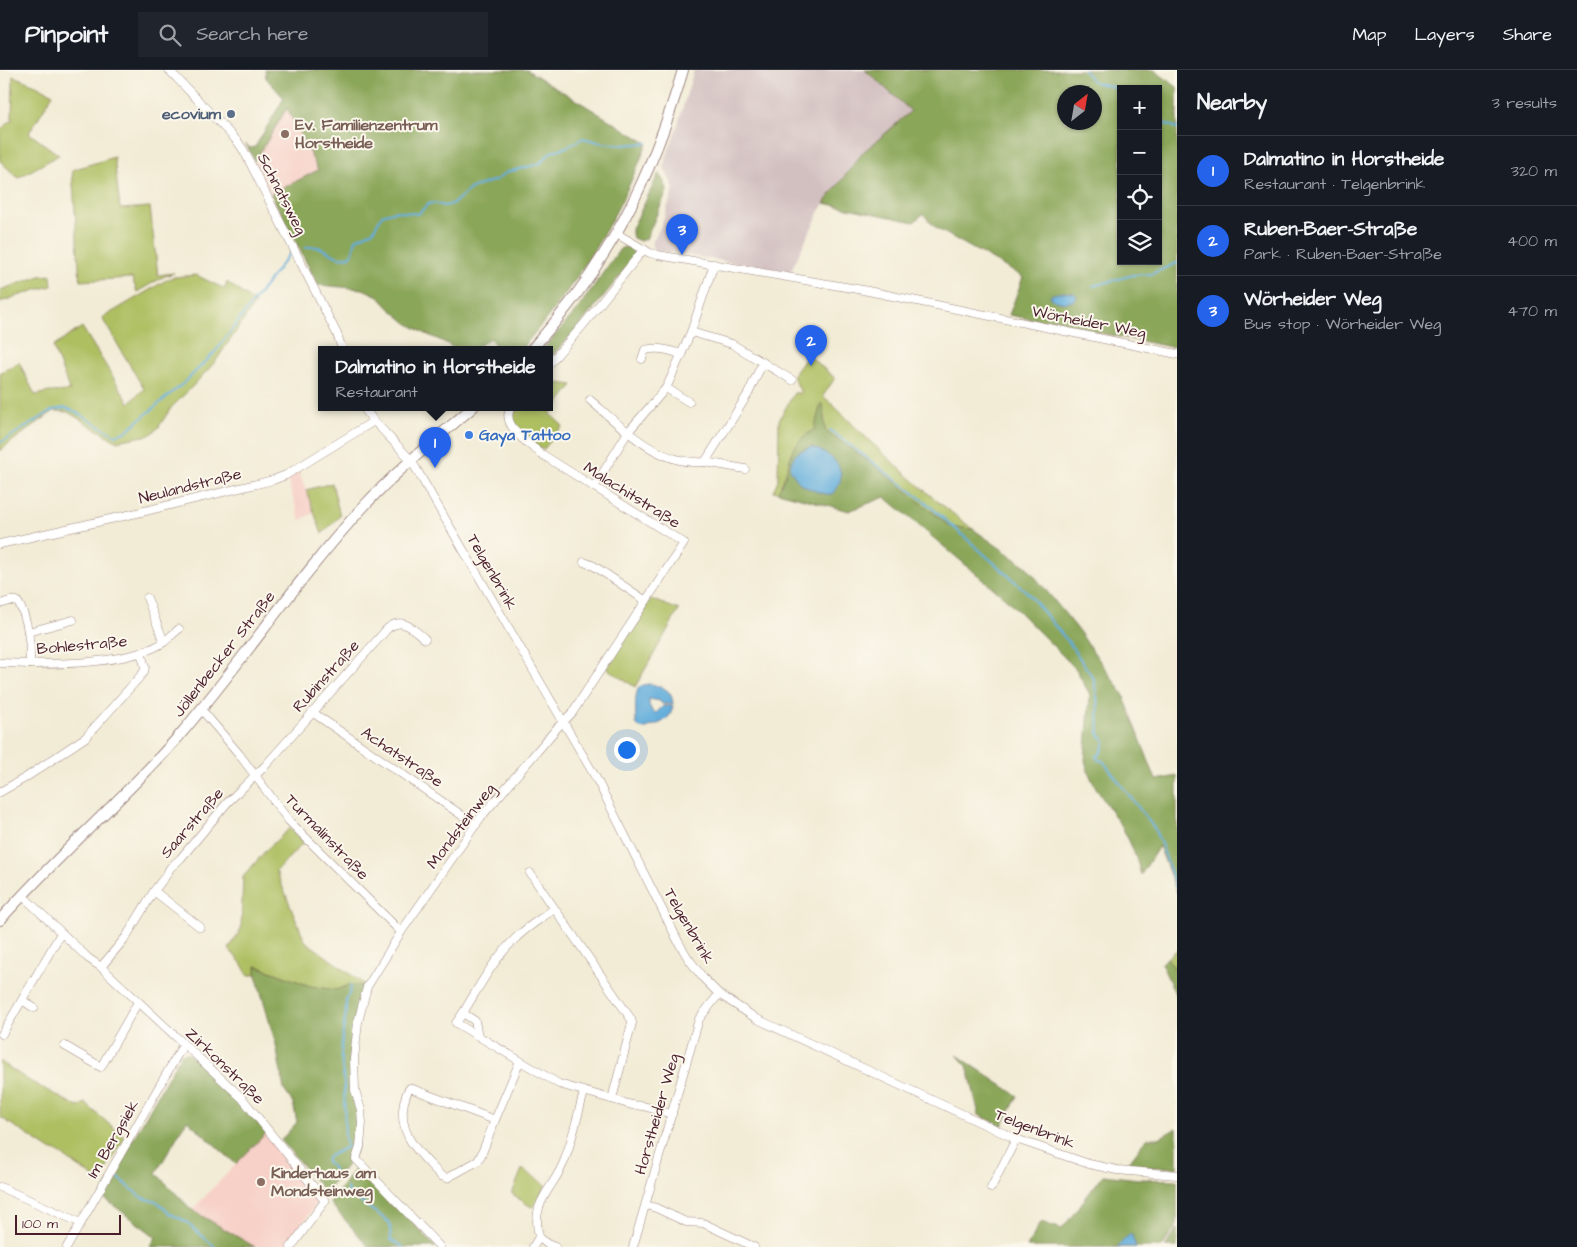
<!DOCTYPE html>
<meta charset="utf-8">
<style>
body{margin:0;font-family:"Architects Daughter",sans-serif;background:#20242c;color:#f1f3f6}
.controls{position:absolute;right:15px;top:15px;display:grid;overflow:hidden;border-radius:0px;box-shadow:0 1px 4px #0004}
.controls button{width:45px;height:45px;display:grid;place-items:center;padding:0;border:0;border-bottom:1px solid #363941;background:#171b24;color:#f1f3f6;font:25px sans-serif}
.compass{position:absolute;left:1057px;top:15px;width:45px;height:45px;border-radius:50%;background:#171b24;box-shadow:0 1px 4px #0004;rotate:31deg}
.scale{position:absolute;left:15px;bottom:12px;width:106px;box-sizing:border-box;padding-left:5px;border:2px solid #4a1f2b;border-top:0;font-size:14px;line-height:18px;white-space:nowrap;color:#4a1f2b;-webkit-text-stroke:4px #fbf7ec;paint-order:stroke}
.you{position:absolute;left:626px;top:679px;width:18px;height:18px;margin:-12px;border:4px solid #fff;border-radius:50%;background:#1a73e8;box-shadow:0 0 0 8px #1a73e833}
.badge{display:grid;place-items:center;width:32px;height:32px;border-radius:50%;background:#2563eb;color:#fff;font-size:16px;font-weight:700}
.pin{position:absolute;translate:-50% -41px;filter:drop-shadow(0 1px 2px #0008)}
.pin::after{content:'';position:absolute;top:26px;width:18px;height:15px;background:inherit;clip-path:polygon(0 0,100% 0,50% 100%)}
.popup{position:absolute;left:318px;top:276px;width:235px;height:65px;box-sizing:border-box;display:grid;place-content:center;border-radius:0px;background:#171b24;filter:drop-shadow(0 1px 4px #0005);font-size:16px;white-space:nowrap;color:#9ea1a6}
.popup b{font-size:19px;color:#f1f3f6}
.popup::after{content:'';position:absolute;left:50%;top:100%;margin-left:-10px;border:10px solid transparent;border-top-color:#171b24}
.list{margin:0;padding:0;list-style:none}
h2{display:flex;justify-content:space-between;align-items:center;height:65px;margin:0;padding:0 20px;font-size:21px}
h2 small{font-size:16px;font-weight:400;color:#9ea1a6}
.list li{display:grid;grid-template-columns:32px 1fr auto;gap:15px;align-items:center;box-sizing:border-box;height:70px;padding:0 20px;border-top:1px solid #363941}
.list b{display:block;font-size:19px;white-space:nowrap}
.list p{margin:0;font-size:16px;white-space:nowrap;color:#9ea1a6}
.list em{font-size:16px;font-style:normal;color:#9ea1a6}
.icon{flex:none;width:28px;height:28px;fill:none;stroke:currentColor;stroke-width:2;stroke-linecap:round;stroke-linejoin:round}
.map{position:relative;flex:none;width:1177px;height:1177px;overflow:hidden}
header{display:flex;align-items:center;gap:30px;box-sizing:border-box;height:70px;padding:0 25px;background:#171b24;border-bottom:1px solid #363941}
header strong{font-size:24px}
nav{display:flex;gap:28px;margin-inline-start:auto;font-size:18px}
.search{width:350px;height:45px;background:#20242c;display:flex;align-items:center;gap:12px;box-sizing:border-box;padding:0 18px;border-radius:0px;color:#9ea1a6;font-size:19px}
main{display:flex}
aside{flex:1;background:#171b24}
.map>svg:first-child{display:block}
</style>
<header>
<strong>Pinpoint</strong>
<div class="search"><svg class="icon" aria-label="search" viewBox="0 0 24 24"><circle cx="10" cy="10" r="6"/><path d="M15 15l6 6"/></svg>Search here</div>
<nav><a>Map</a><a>Layers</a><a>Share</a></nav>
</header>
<main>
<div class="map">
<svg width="1177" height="1177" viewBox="0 0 1177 1177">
<rect width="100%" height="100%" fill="#fbf7ec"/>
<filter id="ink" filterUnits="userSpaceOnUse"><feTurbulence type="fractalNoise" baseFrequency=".02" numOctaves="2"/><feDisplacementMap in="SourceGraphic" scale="10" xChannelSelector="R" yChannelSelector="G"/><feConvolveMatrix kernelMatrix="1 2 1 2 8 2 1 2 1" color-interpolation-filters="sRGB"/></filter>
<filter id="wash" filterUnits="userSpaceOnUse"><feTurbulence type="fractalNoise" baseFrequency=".0096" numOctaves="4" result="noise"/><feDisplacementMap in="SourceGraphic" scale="20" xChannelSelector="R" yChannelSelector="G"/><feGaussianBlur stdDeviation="1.12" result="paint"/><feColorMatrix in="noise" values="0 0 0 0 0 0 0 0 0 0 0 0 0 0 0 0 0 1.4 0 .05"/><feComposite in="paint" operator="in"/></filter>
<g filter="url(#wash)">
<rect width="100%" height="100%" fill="#f2ecd6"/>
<g fill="#f7d1c8">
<polygon points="286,37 318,100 271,124 255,91"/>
<polygon points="299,402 314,443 300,450 287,409"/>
<polygon points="266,1063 317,1129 317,1133 286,1177 255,1177 192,1140"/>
</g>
<polygon fill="#d2bfc0" points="694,0 865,0 912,41 873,74 864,81 824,133 790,202 655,180 652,177 652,173 661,155 674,119 663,96 677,57"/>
<g fill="#aebf62" stroke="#7c6f46">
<polygon points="13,6 36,15 53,24 29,63 59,85 18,108 0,91 0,60 12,50"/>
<polygon points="114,87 120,139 150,137 158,205 174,203 165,206 137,222 132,208 80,211 72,100"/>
<polygon points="51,205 52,216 36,220 0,232 0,220 40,206"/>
<polygon points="196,205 225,219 227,212 255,233 215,292 191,318 171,338 158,358 150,365 116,371 68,342 54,341 8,374 0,381 0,303 19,292 35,325 49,322 70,321 53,277 82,257 129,333 144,319 102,248 168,209 174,207"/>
<path d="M 808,285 L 835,308 L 823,326 C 841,341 856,359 873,374 C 905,404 938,433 973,459 L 951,457 L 873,394 L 828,363 L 825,360 L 823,336 L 821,333 L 814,360 L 803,367 L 778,422 L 773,421 L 778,410 L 779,350 L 794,323 L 801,323 L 793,306 Z"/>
<path d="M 549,312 L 573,315 L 550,344 L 563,356 L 543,380 C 530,370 503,355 517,337 L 549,337 Z"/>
<polygon points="332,413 340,446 322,464 306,420"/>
<polygon points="651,529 679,540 635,617 606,598"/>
<polygon points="290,758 304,772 276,801 305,871 364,914 363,916 350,915 336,920 310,916 257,896 256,905 248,905 241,893 229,879 241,859 243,807 267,779"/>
<polygon points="1177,880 1177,902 1167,888"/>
<polygon points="0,991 26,1009 78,1037 85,1033 125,1068 99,1111 55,1080 52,1081 0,1047"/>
<polygon points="522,1099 546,1115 534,1136 531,1137 512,1124"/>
</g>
<g fill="#8aa658" stroke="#6a6242" fill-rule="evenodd">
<path d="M 265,0 L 527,0 L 647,73 C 618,149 575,217 522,278 L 521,279 L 498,279 L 490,268 L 475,279 L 455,279 L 446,273 L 426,264 L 407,253 L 388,237 L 378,226 L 363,219 L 318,215 L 271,124 L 318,100 L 287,38 L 255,91 L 246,74 L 250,78 L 255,77 L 284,28 L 266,8 Z"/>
<path d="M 865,0 L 1154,0 L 1177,17 L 1177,275 L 1171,277 L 1009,245 L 1023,207 L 936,158 L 923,144 L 914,152 L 824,133 L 864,81 L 873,74 L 911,41 ZM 1121,19 L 1158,19 L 1158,191 L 1121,191 ZM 1064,22 L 1094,22 L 1094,52 L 1064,52 Z"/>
<polygon points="659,103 666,116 667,121 646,169 640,171 633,168 632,164 632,159"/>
<path d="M 624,177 C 633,178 635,183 633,190 L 576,260 L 549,289 L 549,279 L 543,279 L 576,241 L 620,179 Z"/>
<path d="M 821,333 L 823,336 L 825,360 L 828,363 L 873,394 L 951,457 L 973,459 L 1027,497 L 1076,557 L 1123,624 L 1156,710 L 1177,706 L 1177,823 L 1159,776 L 1141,805 C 1137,790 1132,775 1124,761 C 1111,738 1090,716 1085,690 L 1090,625 L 1076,599 L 1005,528 L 885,427 L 849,441 L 778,422 L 785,406 L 793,379 L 803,367 L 814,360 Z"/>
<polygon points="1167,888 1177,902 1177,928 1161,893"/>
<polygon points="256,896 310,916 336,920 350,915 363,916 353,960 350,990 359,1042 357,1078 353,1087 326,1121 324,1121 281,1070 297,1052 293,1033 284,1020 276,975 256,905"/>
<polygon points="187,983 244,1035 266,1063 236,1094 187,1050 156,1103 192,1140 255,1177 150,1177 156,1167 101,1126 181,984"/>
<polygon points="957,985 1018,1026 1002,1056 979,1045 970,1006 967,996"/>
<polygon points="1177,1058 1177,1098 1149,1097 1128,1093 1147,1068 1159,1068"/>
<polygon points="355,1098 360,1098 436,1177 369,1177 330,1133"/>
<polygon points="1103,1105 1139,1109 1177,1110 1177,1155 1162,1177 1027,1177 1041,1152 1062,1159"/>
<polygon points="1177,1158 1177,1177 1165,1177"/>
</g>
<g fill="#62addb" stroke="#566683">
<path d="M 1063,222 L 1074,223 L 1076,225 L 1077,228 C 1070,235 1059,233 1052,229 L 1050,226 L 1053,224 Z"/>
<path d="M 812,377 C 827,383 845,393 840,412 C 838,417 836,422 831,424 C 825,426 807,418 802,415 C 797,411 793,404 790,399 C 793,383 797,382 812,377 Z"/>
<path d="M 649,614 C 662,616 672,619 673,634 L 662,634 L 660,631 L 649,629 L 649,635 L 652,641 L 656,643 L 663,636 L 673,636 C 670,653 658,653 644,659 L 640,658 L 636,654 C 636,645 634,627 638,619 C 640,616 645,614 649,614 Z"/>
<polygon points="1131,1163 1136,1177 1117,1177"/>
</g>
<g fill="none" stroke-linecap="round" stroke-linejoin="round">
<g stroke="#62addb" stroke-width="2">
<path d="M 1084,0 C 1086,3 1089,7 1091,10 C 1101,17 1108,11 1121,23"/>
<polyline points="1158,51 1177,58"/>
<path d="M 305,178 C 328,171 332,195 352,185 L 356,169 L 373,161 L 382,145 L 395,141 L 418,144 L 428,134 L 434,133 L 444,136 L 449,135 L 454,133 L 470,119 L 477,116 L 496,110 L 507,102 L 539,94 L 551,82 L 569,76 L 583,68 L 602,73 L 622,75 L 647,73"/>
<polyline points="1093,216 1133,205 1151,204 1177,193"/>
<polyline points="830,360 924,431 1028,523 1070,574 1094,609 1098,634 1099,665 1105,670 1103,678 1100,684 1096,686 1098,690 1103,691 1154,758 1161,774 1177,821"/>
<polyline points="0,373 53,340 65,338 72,340 115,365 125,362 186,311 215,282 290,183"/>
<polyline points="334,1100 326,1090 329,1086 347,1077 345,1067 344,1013 341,988 342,968 346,942 346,928 350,923 351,916"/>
<polyline points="115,1105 141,1127 159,1133 169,1143 185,1151 215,1177"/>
<path d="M 347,1118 L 347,1121 C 360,1134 376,1141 390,1153 L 391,1170 L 403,1177"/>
</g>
</g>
</g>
<g filter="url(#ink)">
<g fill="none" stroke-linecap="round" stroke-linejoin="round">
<defs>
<g id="minor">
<polyline points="169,0 238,72 244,81 337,264 342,279"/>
<polyline points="617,164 650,183 658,185 863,220 1177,284"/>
<polyline points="691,262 732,274 792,310"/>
<path d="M 642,289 L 645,280 C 657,277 671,280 682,285"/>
<polyline points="549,294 584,254 644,179"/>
<polyline points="666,318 689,332"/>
<path d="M 590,330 C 623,358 659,396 705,392 L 748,324 L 763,292"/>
<polyline points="363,337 374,351 411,390 596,708 679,873 688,888 703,908 719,924 757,949 1016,1069 1089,1094 1117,1100 1177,1105"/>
<polyline points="705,392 745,399"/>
<polyline points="594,417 628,362 666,318 669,312 691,262 714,194"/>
<polyline points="0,474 137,443 273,410 286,405 374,351"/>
<polyline points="584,492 594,496 646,531"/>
<polyline points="147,528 164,572"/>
<path d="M 0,534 L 10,531 L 17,531 C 28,546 31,575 30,594"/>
<polyline points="28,562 73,550"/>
<path d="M 0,593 C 12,593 23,594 35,594 C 71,594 134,592 164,572 C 169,568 174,563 179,559"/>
<polyline points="201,639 239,684 289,751 401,862"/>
<polyline points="312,642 476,755"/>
<polyline points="0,722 25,708 86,667 144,602 145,597 141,583"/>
<polyline points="530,803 631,949 632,953 612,1029"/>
<polyline points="154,821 200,857"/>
<polyline points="23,826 88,888 101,897 242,1028 325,1131 291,1177"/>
<path d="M 101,897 L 126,867 L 154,821 L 167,804 L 170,798 L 181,788 L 227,733 L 265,696 L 388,558 C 403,546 414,560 425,569"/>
<polyline points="22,930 61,863"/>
<path d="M 463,943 C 479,917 494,888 517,867 C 528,856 542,848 554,839"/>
<polyline points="2,964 22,930 34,938"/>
<polyline points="478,966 475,951 463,943 456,953 559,1014 632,1035 643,1036 672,1044"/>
<polyline points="65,976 101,997 138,932"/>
<path d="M 410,1018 L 495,1050 L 482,1083 L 478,1091 L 447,1108 L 441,1106 C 420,1083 397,1066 404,1032 C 406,1027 406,1022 410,1018 Z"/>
<polyline points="495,1050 520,991"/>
<polyline points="0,1117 81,1153"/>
<polyline points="991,1118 1016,1069"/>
<polyline points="646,1135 656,1138 686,1152 703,1153 754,1177"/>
<polyline points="67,1177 183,975"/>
<path d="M 440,1177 L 356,1089 L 360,1077 L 362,1053 L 361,1040 L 355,1020 L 354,989 L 358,952 L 367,917 L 401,862 L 481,747 L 557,658 L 572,643 L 684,473 L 543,385 C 530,375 499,355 511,337"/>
<polyline points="533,1177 539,1167"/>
<path d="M 555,1177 L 547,1174 L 539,1167 C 530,1129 554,1120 565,1089 C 573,1067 578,1044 584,1022"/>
<polyline points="633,1177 699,949 719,924"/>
</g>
<g id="major">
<path d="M 532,279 C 609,193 651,110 683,0"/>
<path d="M 0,850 C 56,786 123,730 179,666 C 243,591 297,509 364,436 C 397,400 436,369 473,337"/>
</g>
</defs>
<use href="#minor" stroke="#9e8680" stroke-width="9"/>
<use href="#major" stroke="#9e8680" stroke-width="12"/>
<use href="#minor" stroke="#fff" stroke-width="8"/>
<use href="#major" stroke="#fff" stroke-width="10"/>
</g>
</g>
<circle fill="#5c6f8a" stroke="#fbf7ec" stroke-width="2" cx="231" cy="44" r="5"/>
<g fill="#8d6e63" stroke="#fbf7ec" stroke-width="2">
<circle cx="285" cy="64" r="5"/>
<circle cx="261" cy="1112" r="5"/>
</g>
<circle fill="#3f7fe0" stroke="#fbf7ec" stroke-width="2" cx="469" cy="365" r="5"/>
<g text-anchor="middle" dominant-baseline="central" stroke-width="4" stroke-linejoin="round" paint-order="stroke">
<g font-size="16" font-weight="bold" fill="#4e5e75" stroke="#fbf7ec" text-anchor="end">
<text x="221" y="44">ecovium</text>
</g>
<g font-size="16" font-weight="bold" fill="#785e54" stroke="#fbf7ec" text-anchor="start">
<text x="295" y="55">Ev. Familienzentrum<tspan x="295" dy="18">Horstheide</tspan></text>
<text x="271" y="1103">Kinderhaus am<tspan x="271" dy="18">Mondsteinweg</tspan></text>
</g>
<g font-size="16" fill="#4a1f2b" stroke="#fbf7ec">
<text transform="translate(282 124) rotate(63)">Schnatsweg</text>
<text transform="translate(1089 252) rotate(11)">Wörheider Weg</text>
<text transform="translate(190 416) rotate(-14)">Neulandstraße</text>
<text transform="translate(632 425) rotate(32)">Malachitstraße</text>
<text transform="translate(492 502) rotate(60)">Telgenbrink</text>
<text transform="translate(82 575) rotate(-5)">Bohlestraße</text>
<text transform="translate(224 584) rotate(-52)">Jöllenbecker Straße</text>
<text transform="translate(326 606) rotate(-48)">Rubinstraße</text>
<text transform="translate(402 687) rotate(34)">Achatstraße</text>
<text transform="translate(192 753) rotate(-49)">Saarstraße</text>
<text transform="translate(461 756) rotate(-53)">Mondsteinweg</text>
<text transform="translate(327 767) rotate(46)">Turmalinstraße</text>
<text transform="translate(689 856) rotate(60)">Telgenbrink</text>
<text transform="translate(225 996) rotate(44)">Zirkonstraße</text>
<text transform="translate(657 1044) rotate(-74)">Horstheider Weg</text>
<text transform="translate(1035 1059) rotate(21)">Telgenbrink</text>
<text transform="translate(113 1069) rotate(-60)">Im Bergsiek</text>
</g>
<g font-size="16" font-weight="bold" fill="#366cbe" stroke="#fbf7ec" text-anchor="start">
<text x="479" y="365">Gaya Tattoo</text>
</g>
</g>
</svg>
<div class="controls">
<button>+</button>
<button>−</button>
<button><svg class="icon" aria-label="locate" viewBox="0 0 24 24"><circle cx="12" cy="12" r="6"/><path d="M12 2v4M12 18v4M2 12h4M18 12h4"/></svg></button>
<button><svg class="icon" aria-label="layers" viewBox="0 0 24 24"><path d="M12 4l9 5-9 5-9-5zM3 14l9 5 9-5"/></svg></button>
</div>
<svg class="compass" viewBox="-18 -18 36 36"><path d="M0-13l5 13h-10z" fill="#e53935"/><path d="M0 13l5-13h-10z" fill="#9ea1a6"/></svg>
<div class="scale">100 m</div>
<div class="you"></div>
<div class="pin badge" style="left:435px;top:398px">1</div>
<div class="popup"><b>Dalmatino in Horstheide</b>Restaurant</div>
<div class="pin badge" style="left:811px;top:296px">2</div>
<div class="pin badge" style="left:682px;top:185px">3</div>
</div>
<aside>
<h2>Nearby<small>3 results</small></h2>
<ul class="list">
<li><span class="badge">1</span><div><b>Dalmatino in Horstheide</b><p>Restaurant · Telgenbrink</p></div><em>320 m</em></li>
<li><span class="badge">2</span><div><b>Ruben-Baer-Straße</b><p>Park · Ruben-Baer-Straße</p></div><em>400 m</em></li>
<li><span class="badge">3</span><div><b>Wörheider Weg</b><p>Bus stop · Wörheider Weg</p></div><em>470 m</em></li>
</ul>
</aside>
</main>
